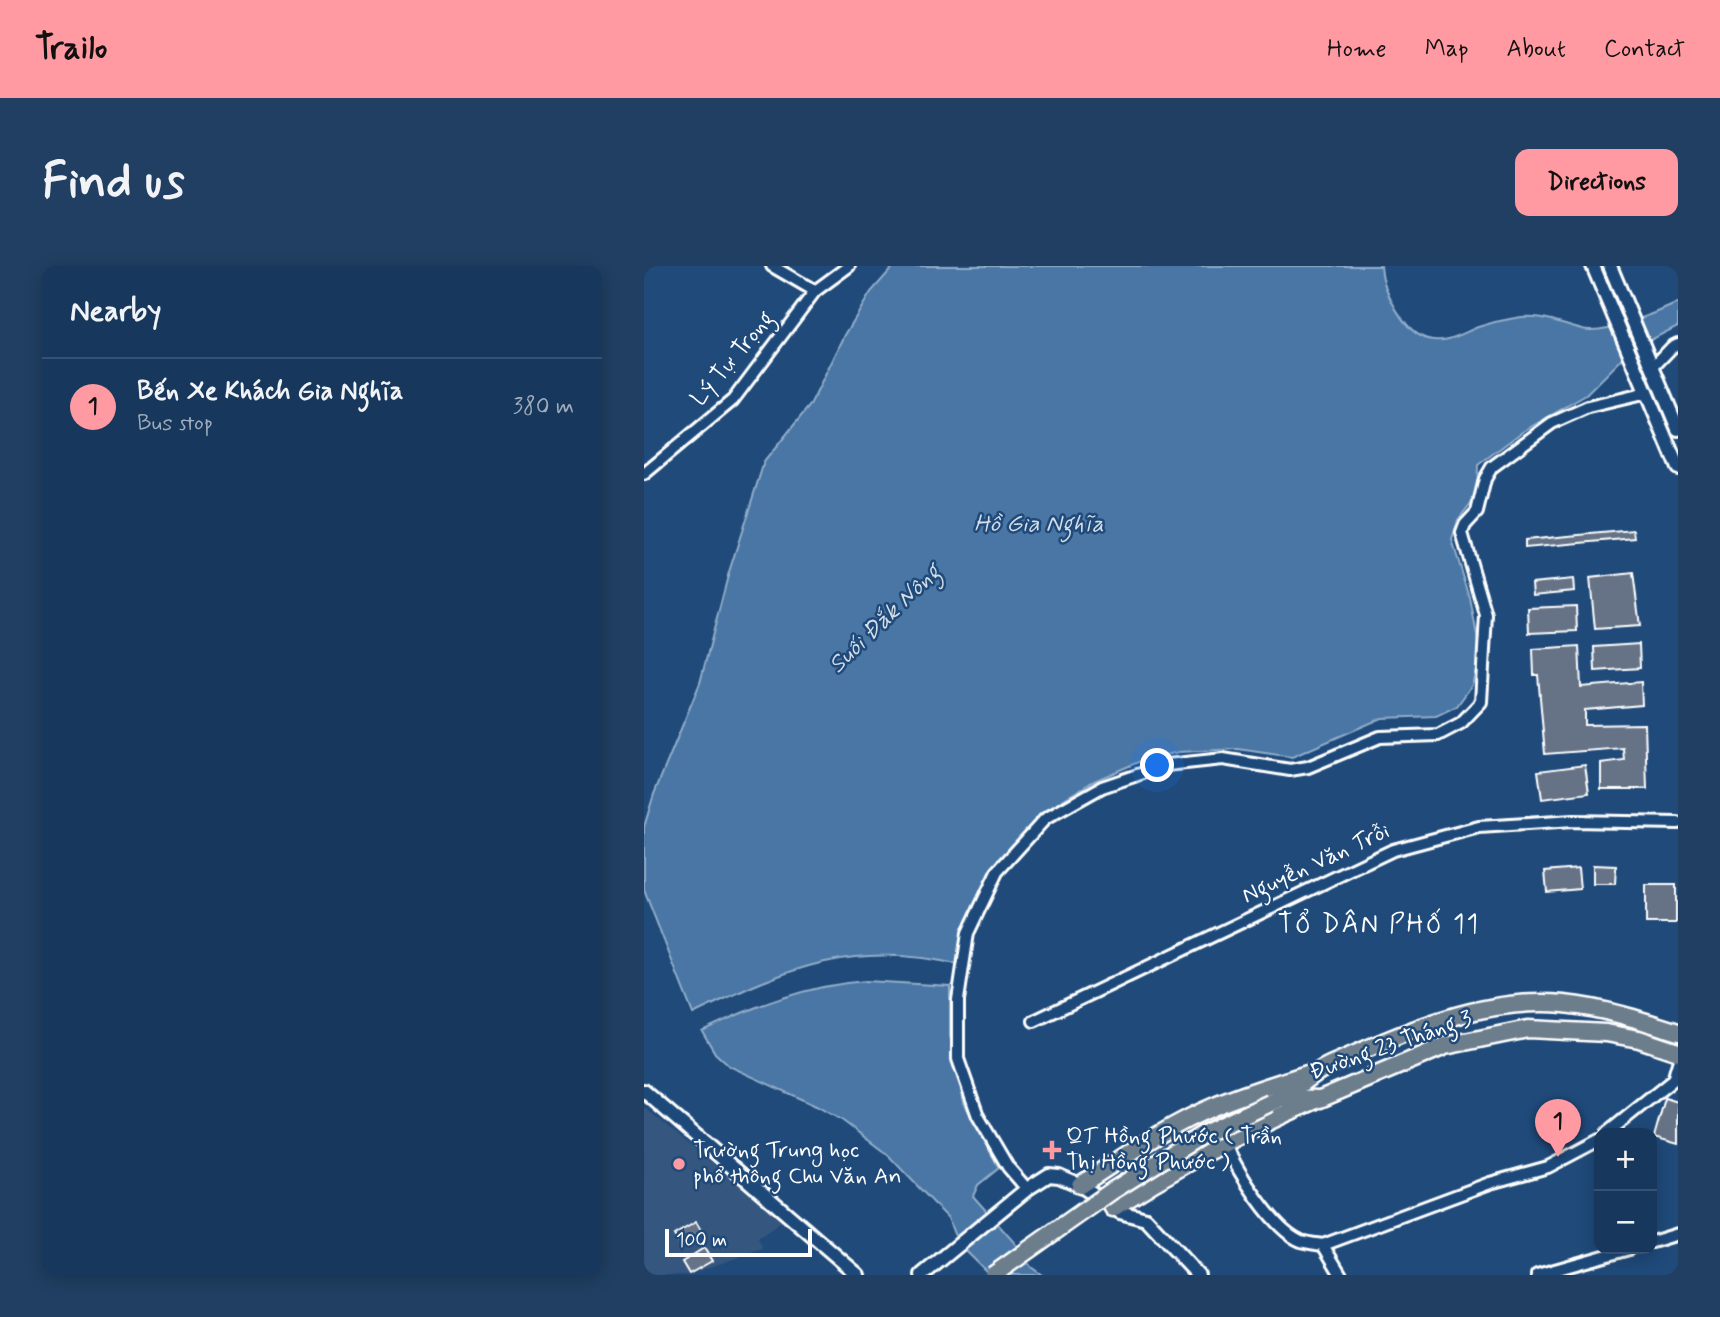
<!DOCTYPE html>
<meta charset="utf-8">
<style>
body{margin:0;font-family:Mynerve,sans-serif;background:#203f62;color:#f1f3f6}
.controls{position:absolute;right:21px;bottom:21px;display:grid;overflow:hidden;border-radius:14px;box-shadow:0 4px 18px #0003}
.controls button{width:63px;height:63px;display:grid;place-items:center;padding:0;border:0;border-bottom:2px solid #365272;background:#17385c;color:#f1f3f6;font:35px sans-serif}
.scale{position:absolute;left:21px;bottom:18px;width:147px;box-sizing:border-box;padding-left:7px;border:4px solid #fff;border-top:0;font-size:19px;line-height:24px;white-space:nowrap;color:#fff;-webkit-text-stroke:5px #1f4a7a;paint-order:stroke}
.you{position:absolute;left:514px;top:500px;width:24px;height:24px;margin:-18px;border:5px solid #fff;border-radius:50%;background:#1a73e8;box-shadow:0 0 0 10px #1a73e833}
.badge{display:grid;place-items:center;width:46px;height:46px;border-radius:50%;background:#ff9aa2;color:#111;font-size:23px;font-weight:700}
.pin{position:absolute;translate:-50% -58px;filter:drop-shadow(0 2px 4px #0008)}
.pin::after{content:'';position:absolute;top:37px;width:24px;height:21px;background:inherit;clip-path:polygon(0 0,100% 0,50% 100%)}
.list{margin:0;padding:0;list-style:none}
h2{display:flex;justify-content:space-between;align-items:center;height:91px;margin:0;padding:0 28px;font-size:30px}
h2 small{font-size:23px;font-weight:400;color:#9eacbb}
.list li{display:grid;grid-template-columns:46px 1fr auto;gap:21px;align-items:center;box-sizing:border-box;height:98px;padding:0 28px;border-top:2px solid #365272}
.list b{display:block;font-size:26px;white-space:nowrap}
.list p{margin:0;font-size:23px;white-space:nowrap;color:#9eacbb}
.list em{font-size:23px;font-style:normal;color:#9eacbb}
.map{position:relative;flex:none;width:1034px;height:1009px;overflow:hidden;border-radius:14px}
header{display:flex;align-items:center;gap:42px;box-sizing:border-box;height:98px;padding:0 35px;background:#ff9aa2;color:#111}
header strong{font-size:33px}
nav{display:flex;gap:38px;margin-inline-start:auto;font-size:24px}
.intro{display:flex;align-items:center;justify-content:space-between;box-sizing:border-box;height:168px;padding:0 42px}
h1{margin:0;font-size:49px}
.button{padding:18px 32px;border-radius:14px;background:#ff9aa2;color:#111;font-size:24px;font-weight:700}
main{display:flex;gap:42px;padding:0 42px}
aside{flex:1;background:#17385c;border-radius:14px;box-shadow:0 4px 18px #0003}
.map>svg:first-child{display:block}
</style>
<header>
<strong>Trailo</strong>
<nav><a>Home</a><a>Map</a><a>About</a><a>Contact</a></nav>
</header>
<div class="intro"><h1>Find us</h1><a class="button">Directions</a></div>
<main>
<aside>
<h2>Nearby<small></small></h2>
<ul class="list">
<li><span class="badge">1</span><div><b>Bến Xe Khách Gia Nghĩa</b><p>Bus stop</p></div><em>380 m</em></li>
</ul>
</aside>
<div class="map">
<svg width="1034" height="1009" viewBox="0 0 1034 1009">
<rect width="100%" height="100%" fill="#1f4a7a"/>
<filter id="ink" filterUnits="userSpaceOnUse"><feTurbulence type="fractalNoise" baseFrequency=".0143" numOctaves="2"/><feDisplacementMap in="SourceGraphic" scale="14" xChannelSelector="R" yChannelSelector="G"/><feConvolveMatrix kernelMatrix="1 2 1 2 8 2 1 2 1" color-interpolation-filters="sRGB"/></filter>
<g filter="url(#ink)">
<polygon fill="#34567e" points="0,841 139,955 114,972 119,983 43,1009 0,1009"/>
<g fill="#4a76a5" stroke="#92adc9" stroke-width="2">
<path d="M 250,0 L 737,0 C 738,23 760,67 784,73 C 803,78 817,68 834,61 C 846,57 858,54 871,52 C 896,47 915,57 938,63 C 960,69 1013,47 1034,37 L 1034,60 L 987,84 L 942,129 L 878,166 L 834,199 L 833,229 L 814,254 L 808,274 L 826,332 L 834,375 L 833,399 L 828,419 L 813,440 L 792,450 L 738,452 L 648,491 L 594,483 L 535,486 L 499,494 L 450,515 L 420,533 L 387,561 L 349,613 L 317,699 C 208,674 146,701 49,748 L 0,624 L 0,561 L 10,528 L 56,417 L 85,306 L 120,196 L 167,138 L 201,69 L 227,26 Z"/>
<path d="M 222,715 L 306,720 L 306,770 L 320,837 L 355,902 L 334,919 L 329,930 L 369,975 L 387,1001 L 398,1009 L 346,1009 L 324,987 L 310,968 L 304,952 L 244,889 L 199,855 L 172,840 L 85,800 L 71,787 L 58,765 C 110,740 164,719 222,715 Z"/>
</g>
<g fill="#667386" stroke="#fff" stroke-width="2">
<polygon points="990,264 991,272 881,282 881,274"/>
<polygon points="989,307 996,360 951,363 946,312"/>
<polygon points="929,313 930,325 889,329 888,317"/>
<polygon points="932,340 933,365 885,367 884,342"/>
<polygon points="995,378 996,402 951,405 950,381"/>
<polygon points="935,380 937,421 997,416 998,439 941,444 941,459 1001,458 1003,523 957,523 957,497 980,494 979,482 901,488 894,409 890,409 889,383"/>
<polygon points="941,499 945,527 898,533 894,505"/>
<polygon points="949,599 972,600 971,618 949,618"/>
<polygon points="934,602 936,623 903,626 901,605"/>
<rect x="1002" y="619" width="30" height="38"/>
<polygon points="1021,832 1034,836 1034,878 1010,871"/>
<polygon points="52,956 58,966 36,979 30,969"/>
<polygon points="60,982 68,995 45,1008 38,996"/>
</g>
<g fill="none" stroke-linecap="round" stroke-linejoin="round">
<defs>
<g id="minor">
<polyline points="128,0 171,25"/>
<polyline points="1009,101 1028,81 1034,78"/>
<polyline points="0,208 89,134 171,25 205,0"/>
<polyline points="390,755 749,584 835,561 929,555 1034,557"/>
<polyline points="963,867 1029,814 1034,797"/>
<path d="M 580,876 C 593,904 628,963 657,975 C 663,977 672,978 679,979 L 846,917 L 904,901 L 955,874"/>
<polyline points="383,923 364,901 334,850 314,793 314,734 324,667 353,606 401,553 458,521 523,499 579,493 646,504 664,501 736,471 794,469 817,457 837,436 842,349 818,267 821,259 833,246 841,213 848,201 908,157 944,141 1003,127"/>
<polyline points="1008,976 1034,968"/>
<polyline points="679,979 697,1009"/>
<polyline points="893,1009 985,983"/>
</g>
<g id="tertiary">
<polyline points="949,0 1034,202"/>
<polyline points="966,0 1034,163"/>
<polyline points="0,825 214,1009"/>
<polyline points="278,1009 383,923 405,909 415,910 436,919 476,946 502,953 554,1009"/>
</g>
<g id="primary">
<polyline points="639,832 676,833 801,780 884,763 962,767 995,773 1034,786"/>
<path d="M 626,837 C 648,829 663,810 684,800 C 756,768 838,730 920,738 C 959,742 997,754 1034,766"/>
<path d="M 436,919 C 480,891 523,860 571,840 C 601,827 632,818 663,808"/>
<path d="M 469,942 C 536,899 597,866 670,835"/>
</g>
</defs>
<use href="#minor" stroke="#fff" stroke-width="16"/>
<use href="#tertiary" stroke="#fff" stroke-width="18"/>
<use href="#primary" stroke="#fff" stroke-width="21"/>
<use href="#minor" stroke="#1f4a7a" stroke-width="10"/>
<use href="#tertiary" stroke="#1f4a7a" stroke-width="12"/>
<use href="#primary" stroke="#6c7d8c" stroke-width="16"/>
<defs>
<polyline id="primary-bridge" points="349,1009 468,925 558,869 626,837"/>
</defs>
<use href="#primary-bridge" stroke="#fff" stroke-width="21" stroke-linecap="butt"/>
<use href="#primary-bridge" stroke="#6c7d8c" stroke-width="16"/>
</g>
</g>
<g fill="#ff9aa2" stroke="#1f4a7a" stroke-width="2.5">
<path d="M404.5 873.5h7v7h7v7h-7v7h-7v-7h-7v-7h7z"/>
<circle cx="35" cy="898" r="7"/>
</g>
<g text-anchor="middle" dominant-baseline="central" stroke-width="5" stroke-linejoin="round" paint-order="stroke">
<g font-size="23" fill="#fff" stroke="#1f4a7a">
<text transform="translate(89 93) rotate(-50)">Lý Tự Trọng</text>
<text transform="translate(672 598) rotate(-25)">Nguyễn Văn Trỗi</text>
<text transform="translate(747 780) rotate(-19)">Đường 23 Tháng 3</text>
</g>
<g font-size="23" fill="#fff" stroke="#1f4a7a" text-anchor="start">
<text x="422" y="871">QT Hồng Phước ( Trần<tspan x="422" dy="26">Thị Hồng Phước )</tspan></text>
<text x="49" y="885">Trường Trung học<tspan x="49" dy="26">phổ thông Chu Văn An</tspan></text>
</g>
<g font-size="24" font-style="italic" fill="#d2dde8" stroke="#1f4a7a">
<text x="395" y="258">Hồ Gia Nghĩa</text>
<text transform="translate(241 353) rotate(-44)">Suối Đắk Nông</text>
</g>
<g font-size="26" letter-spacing="2" fill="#fff" stroke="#1f4a7a">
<text x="735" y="659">TỔ DÂN PHỐ 11</text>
</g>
</g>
</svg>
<div class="controls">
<button>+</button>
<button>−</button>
</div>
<div class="scale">100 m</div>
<div class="you"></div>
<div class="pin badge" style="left:914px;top:891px">1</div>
</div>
</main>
